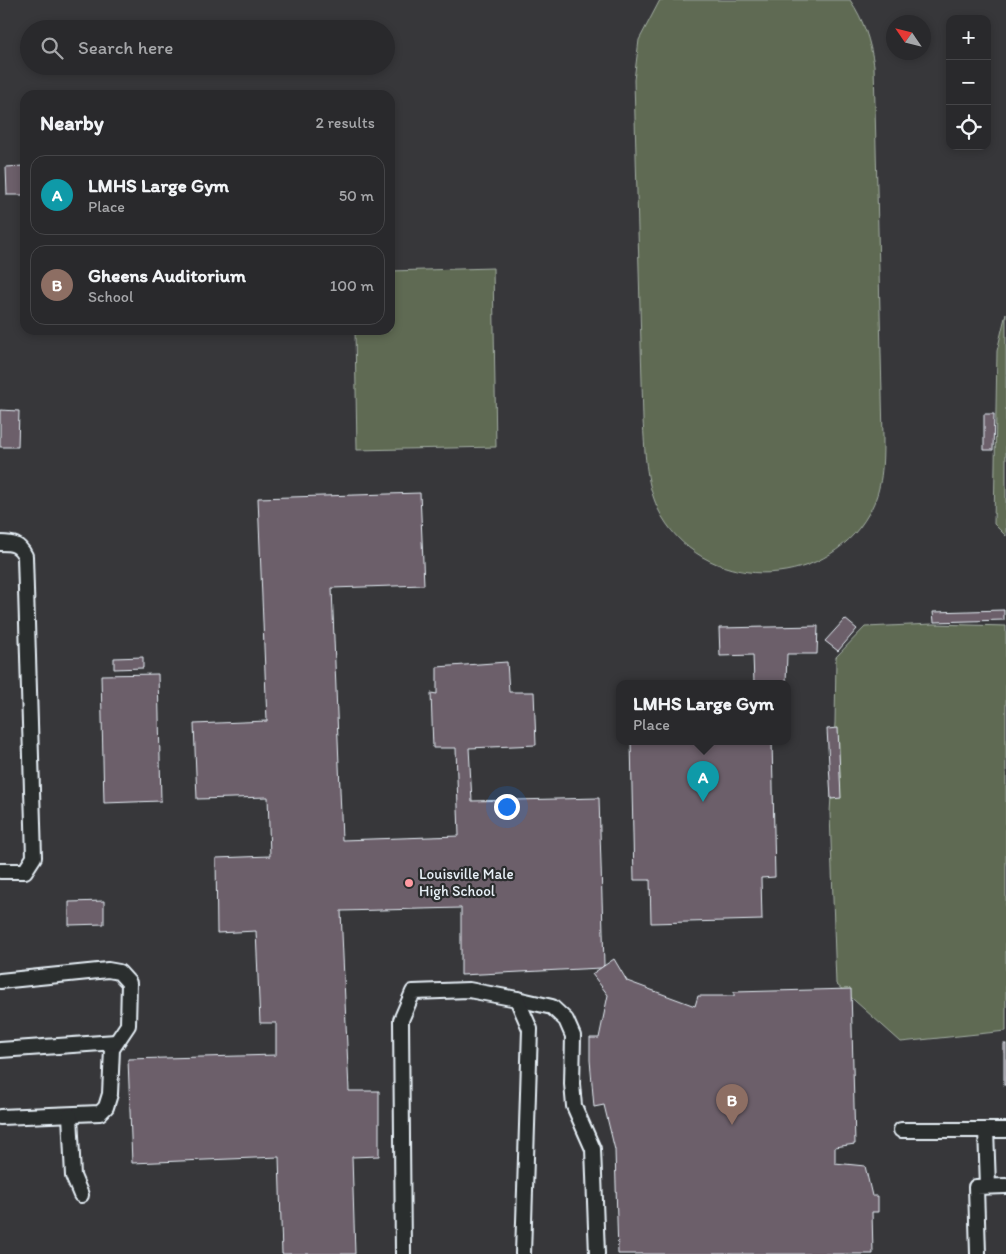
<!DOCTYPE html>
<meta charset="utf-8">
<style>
body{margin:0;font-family:Itim,sans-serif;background:#353538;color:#f1f3f6}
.controls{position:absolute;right:15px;top:15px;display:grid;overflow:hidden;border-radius:10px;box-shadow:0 2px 8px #0003}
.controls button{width:45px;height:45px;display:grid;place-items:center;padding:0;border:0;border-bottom:1px solid #454548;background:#29292c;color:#f1f3f6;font:25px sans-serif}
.compass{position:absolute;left:886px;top:15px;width:45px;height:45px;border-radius:50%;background:#29292c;box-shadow:0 2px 8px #0003;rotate:305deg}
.you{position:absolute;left:506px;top:806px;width:18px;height:18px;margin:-12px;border:4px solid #fff;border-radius:50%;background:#1a73e8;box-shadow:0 0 0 8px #1a73e833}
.badge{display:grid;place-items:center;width:32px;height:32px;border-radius:50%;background:#ea580c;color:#fff;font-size:16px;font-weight:700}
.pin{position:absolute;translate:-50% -41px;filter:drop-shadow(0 1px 2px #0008)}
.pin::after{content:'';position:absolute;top:26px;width:18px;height:15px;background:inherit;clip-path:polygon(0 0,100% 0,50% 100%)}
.popup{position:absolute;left:616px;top:680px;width:175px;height:65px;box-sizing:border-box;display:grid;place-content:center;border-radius:10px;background:#29292c;filter:drop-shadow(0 1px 4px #0005);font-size:16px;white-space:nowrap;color:#a5a6a9}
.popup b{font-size:19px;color:#f1f3f6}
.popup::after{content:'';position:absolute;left:50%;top:100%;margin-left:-10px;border:10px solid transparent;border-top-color:#29292c}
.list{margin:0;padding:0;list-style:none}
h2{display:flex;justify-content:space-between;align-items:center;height:65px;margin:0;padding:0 20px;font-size:21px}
h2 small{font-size:16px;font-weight:400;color:#a5a6a9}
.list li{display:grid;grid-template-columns:32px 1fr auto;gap:15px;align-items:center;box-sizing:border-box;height:80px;margin:0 10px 10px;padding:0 10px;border:1px solid #454548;border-radius:15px}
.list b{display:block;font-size:19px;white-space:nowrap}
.list p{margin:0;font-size:16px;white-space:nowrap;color:#a5a6a9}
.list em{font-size:16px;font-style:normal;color:#a5a6a9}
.icon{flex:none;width:28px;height:28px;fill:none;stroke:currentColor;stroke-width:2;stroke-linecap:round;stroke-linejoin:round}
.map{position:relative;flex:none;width:1006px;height:1254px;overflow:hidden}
.search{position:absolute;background:#29292c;box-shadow:0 2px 8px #0003;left:20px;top:20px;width:375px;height:55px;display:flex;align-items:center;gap:12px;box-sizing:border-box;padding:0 18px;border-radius:28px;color:#a5a6a9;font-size:19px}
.panel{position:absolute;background:#29292c;box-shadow:0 2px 8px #0003;left:20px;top:90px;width:375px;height:245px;border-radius:15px}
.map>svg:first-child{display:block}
</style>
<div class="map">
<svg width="1006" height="1254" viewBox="0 0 1006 1254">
<rect width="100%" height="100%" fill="#37373a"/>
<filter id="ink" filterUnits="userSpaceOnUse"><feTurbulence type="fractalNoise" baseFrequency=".02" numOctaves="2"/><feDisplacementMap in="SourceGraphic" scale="10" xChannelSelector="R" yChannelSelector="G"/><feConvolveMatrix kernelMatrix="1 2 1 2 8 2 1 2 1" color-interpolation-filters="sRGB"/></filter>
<g filter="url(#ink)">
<g fill="#5f6b52" stroke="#a4aea5">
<path d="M 660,0 L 850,0 C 864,20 870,41 874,65 L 883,436 C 883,463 883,489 869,513 C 825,593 699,594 658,509 C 645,480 645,451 643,420 L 634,80 L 639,40 Z"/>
<polygon points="493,268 496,447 357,450 355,330 390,330 390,271"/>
<polygon points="1006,313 1006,536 994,524 997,351"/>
<polygon points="933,624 1006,626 1006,1031 901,1042 836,984 830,813 835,723 836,657 865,627"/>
</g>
<g fill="#6c5e6a" stroke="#e8f1f8">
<polygon points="24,166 25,195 7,195 6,167"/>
<polygon points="0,410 19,411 18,447 0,447"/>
<polygon points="984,414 994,414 993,450 984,450"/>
<polygon points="420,493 424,585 332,588 342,840 459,836 456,748 433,748 431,693 437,694 437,667 507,662 509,692 534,692 536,745 469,748 472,801 599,798 604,965 601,968 461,975 461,908 341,911 349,1091 379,1091 379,1156 352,1157 355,1254 282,1254 279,1157 132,1163 128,1059 276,1055 276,1023 260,1023 256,931 217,933 216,858 270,856 268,797 197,799 194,724 267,721 258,498"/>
<polygon points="1004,610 1004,620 934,622 933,612"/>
<polygon points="845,619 857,629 838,651 825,641"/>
<polygon points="818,626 817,654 787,654 786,683 754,683 753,655 720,656 719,628"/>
<polygon points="143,657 143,668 114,669 114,658"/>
<polygon points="158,674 161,801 104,803 101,675"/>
<polygon points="838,728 841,798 831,799 827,729"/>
<polygon points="631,741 772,741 775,877 761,878 762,920 651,923 650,880 634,880"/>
<polygon points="104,901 104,924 69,925 69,902"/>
<polygon points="614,959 627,981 695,1006 698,996 734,996 734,992 851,989 855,1144 835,1147 835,1163 865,1166 872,1196 878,1196 878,1212 872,1212 873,1254 618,1254 615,1150 604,1105 594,1107 590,1060 590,1038 599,1038 608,995 592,974"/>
<rect x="1004" y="1044" width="2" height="41"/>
</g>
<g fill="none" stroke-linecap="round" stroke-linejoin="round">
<defs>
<g id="service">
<path d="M 0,543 C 13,543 19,544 25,556 L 34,857 L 25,871 L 0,871"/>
<polyline points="0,981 108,970 119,972 129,983 128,1025 112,1049 110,1094 106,1107 100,1113 0,1117"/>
<polyline points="517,999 552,1007 566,1020 573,1036 572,1084 574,1106 593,1149 597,1254"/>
<polyline points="0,1050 116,1042"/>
<polyline points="70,1115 73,1176 81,1195"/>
<polyline points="901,1130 1006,1130"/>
<polyline points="986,1130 988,1186"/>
<polyline points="403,1254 401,1020 413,992 469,990 517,999 530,1029 523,1254"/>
<polyline points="978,1254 976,1187 1006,1186"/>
</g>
</defs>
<use href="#service" stroke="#e8f1f8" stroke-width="18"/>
<use href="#service" stroke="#2a2d2e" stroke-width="14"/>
</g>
</g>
<circle fill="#ff9aa2" stroke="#2a2d2e" stroke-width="2" cx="409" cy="883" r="5"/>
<g text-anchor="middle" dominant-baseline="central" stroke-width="4.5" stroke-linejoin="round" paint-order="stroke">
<g font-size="15" fill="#e8f1f8" stroke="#2a2d2e" text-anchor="start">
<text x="419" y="874">Louisville Male<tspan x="419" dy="17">High School</tspan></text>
</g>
</g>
</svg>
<div class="controls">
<button>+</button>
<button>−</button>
<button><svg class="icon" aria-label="locate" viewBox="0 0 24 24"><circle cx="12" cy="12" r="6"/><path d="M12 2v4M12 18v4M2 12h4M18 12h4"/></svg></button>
</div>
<svg class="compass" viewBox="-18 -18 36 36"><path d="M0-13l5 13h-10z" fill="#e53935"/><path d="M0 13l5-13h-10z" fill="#a5a6a9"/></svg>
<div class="you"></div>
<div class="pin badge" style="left:703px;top:802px;background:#0f9aa8">A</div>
<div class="popup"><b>LMHS Large Gym</b>Place</div>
<div class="pin badge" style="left:732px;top:1125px;background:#8d6e63">B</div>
<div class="search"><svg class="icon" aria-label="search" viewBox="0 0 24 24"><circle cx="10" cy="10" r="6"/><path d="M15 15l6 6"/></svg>Search here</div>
<section class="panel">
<h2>Nearby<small>2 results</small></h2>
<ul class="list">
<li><span class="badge" style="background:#0f9aa8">A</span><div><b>LMHS Large Gym</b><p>Place</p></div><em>50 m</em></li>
<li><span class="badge" style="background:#8d6e63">B</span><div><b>Gheens Auditorium</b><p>School</p></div><em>100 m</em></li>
</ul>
</section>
</div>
